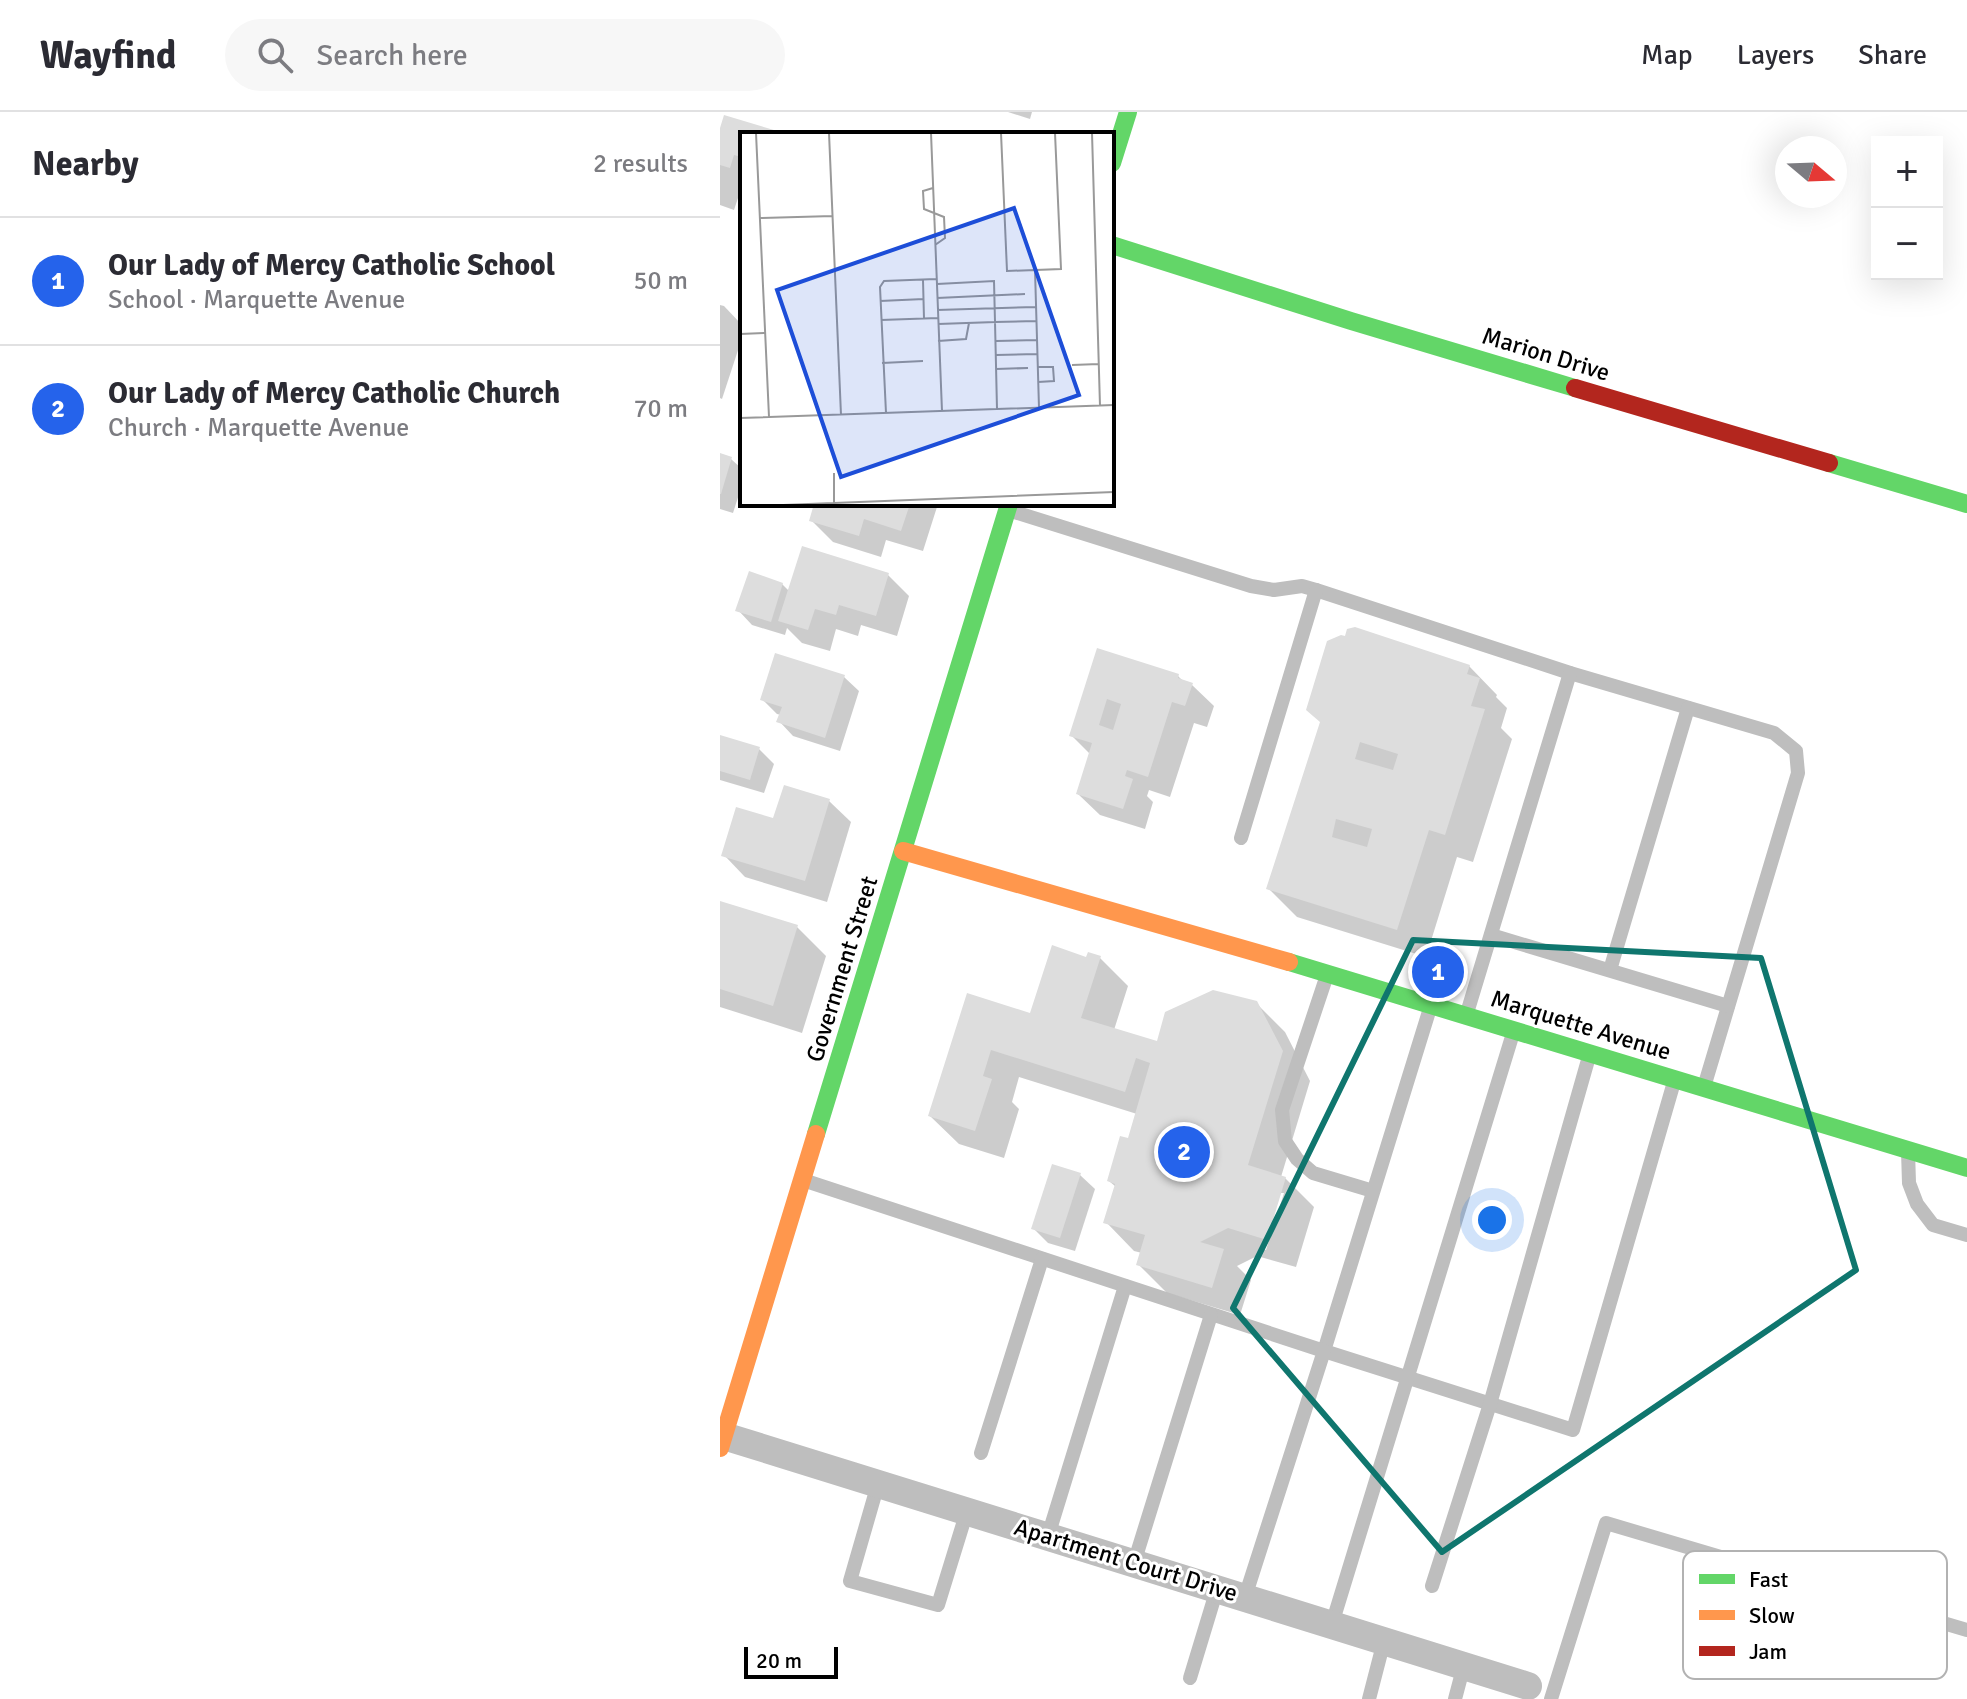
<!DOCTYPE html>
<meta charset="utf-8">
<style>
body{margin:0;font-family:Signika,sans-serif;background:#f7f7f7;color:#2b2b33}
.controls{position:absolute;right:24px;top:24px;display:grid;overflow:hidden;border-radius:0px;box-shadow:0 8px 32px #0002}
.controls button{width:72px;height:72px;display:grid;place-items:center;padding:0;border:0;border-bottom:2px solid #e1e1e2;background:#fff;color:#2b2b33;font:40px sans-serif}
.compass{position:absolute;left:1055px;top:24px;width:72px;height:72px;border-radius:50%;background:#fff;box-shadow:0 8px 32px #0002;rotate:109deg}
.scale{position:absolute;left:24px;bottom:20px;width:94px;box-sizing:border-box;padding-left:8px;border:4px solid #000;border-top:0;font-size:22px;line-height:28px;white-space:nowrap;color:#000;-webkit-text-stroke:6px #fff;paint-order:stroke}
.you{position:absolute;left:772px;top:1108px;width:28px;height:28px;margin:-20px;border:6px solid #fff;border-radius:50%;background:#1a73e8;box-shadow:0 0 0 12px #1a73e833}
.badge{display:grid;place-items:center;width:52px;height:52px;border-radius:50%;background:#2563eb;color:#fff;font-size:26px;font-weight:700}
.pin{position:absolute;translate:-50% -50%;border:4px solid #fff;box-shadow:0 2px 8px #0006}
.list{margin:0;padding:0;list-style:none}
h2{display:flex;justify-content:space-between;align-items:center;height:104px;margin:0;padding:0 32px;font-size:34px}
h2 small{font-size:26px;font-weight:400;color:#7c7c81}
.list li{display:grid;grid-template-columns:52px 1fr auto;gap:24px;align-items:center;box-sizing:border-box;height:128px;padding:0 32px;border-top:2px solid #e1e1e2}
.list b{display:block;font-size:30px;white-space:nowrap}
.list p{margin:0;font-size:26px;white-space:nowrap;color:#7c7c81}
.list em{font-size:26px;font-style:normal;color:#7c7c81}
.icon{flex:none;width:44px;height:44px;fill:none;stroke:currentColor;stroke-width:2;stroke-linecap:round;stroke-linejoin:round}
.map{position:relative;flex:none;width:1247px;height:1587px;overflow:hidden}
header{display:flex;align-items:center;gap:48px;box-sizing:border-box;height:112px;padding:0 40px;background:#fff;border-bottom:2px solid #e1e1e2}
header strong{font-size:38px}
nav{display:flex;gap:44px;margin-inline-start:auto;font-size:28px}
.search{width:560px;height:72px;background:#f7f7f7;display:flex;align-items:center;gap:20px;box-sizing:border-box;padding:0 28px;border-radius:44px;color:#7c7c81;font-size:30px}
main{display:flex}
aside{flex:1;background:#fff}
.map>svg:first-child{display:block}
</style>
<header>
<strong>Wayfind</strong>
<div class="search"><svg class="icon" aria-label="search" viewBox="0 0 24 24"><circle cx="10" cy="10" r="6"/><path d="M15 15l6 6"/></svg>Search here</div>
<nav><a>Map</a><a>Layers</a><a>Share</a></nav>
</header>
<main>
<aside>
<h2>Nearby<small>2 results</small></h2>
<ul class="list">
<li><span class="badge">1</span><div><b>Our Lady of Mercy Catholic School</b><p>School · Marquette Avenue</p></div><em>50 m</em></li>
<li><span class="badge">2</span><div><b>Our Lady of Mercy Catholic Church</b><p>Church · Marquette Avenue</p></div><em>70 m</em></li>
</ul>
</aside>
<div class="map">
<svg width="1247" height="1587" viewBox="0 0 1247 1587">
<rect width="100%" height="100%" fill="#fff"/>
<g fill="#0003" fill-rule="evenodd">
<polygon points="288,0 312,0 310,7"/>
<polygon points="0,21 60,22 22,22 22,74 14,98 0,93"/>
<polygon points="0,193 4,194 22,213 22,226 2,287 0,286"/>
<polygon points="0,343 11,347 22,357 22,373 13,401 0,397"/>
<polygon points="96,392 214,392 217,395 203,439 166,428 161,445 113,430 91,408"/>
<polygon points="168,463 189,484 177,524 141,513 138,524 116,517 110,539 82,531 67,516 65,523 32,513 18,498 62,472 70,480"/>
<polygon points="378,539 458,564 464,570 472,573 494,594 487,615 474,611 450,685 429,678 427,684 433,690 425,717 380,703 358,682 370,642 351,623"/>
<polygon points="749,554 777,583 776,585 787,596 781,616 792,627 753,750 737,745 706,845 577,805 549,777 602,611"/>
<polygon points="124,565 139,579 120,639 73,624 59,609 61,603 57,602 42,587"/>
<polygon points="0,625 39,637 54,652 44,681 0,668"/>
<polygon points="109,689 131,710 107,790 25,765 4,743 55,708"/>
<polygon points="0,791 77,815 106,844 82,921 0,895"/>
<path d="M 380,846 L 408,874 L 394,918 L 438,932 L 536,891 L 565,920 L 590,969 L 561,1065 L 565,1066 L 594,1095 L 576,1155 L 537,1144 L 517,1154 L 531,1168 L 520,1203 L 447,1181 L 419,1153 L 422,1141 L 414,1139 L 386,1110 L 396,1075 L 389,1069 L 409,1029 L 417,1002 L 299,965 L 292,990 L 299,997 L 284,1046 L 239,1032 L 210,1004 L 248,883 L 312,904 L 368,847 ZM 559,1081 L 564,1081 L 546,1138 L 543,1137 Z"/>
<polygon points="360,1063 375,1077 355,1139 328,1131 313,1116"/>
</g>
<g fill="#ddd" fill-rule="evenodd">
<polygon points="4,3 64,21 64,22 22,22 22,45 14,43 10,56 0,53 0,16"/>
<polygon points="0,341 12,345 1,382 0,382"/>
<polygon points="94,392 190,392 181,419 144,407 139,424 89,409"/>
<polygon points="82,434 169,461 156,504 119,493 116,503 95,497 88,518 58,509"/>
<polygon points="29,459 63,471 51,510 15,499"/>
<path d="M 635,515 L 750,553 L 747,562 L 760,566 L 751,594 L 765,597 L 725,723 L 709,718 L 677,818 L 546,777 L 600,610 L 586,598 L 607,529 L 621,523 L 625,524 L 627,517 ZM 640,630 L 678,642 L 673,658 L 635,647 ZM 616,707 L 652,717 L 647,735 L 612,725 Z"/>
<path d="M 377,536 L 459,562 L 458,566 L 473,571 L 465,594 L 452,590 L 428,665 L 407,658 L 405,664 L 413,667 L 403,697 L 356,682 L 372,631 L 349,624 ZM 387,587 L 401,592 L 393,618 L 379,613 Z"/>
<polygon points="55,541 125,563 105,626 56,610 62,595 40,588"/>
<polygon points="0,623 40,635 30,668 0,659"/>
<polygon points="64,673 110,687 85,769 1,744 16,695 53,706"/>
<polygon points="0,789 78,813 53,894 0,877"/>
<polygon points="332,833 366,845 368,840 381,844 361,906 437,929 445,900 493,878 537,889 563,939 528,1053 566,1065 547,1128 508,1116 480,1130 504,1137 492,1176 416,1153 425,1123 383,1111 395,1072 387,1069 400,1024 408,1026 430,951 416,946 405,980 271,938 263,964 272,967 255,1019 208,1004 247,881 310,901"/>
<polygon points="332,1052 361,1061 340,1126 311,1117"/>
</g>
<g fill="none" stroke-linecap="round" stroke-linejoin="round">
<g stroke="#bebebe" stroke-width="14">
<polyline points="288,398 531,474 554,478 582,474 596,478 850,561 1054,621 1076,639 1078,661 984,975"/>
<polyline points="521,726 596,478"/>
<polyline points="771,823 1008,894"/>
<polyline points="890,858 968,596"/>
<polyline points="607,863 562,998 565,1029 577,1047 593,1061 653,1079"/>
<polyline points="711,893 604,1239 853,1318 954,970"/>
<polyline points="747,901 850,561"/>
<polyline points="1188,1039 1189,1071 1197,1092 1213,1113 1247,1123"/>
<polyline points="83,1068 604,1239 525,1485"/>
<polyline points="261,1341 322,1147"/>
<polyline points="158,1372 130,1469 218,1493 247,1399"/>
<polyline points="328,1424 405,1174"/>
<polyline points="414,1451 491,1203"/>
<polyline points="712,1474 770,1292 870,941"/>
<polyline points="612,1512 794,918"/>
<polyline points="470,1566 497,1477"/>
<polyline points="649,1587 664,1529"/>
<polyline points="735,1587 744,1553"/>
<polyline points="831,1587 886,1411 1247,1518"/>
</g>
<polyline stroke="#bebebe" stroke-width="28" points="4,1324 808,1574"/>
<g stroke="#63d668" stroke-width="18">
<polyline points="392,51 408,0"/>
<polyline points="392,133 631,209 855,276"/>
<polyline points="1109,351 1247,392"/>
<polyline points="569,850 1247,1056"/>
<polyline points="96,1022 289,392"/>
</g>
<g stroke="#ff974d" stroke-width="18">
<polyline points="183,739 569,850"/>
<polyline points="0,1336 96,1022"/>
</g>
<polyline stroke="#b3261e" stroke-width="18" points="855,276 1109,351"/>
</g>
<path fill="none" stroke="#0f766e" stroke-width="6" stroke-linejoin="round" d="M 693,828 L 1041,846 L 1136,1158 L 722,1440 L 513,1196 Z"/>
<g text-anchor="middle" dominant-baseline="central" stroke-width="6" stroke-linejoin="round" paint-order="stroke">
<g font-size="24" fill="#000" stroke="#fff">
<text transform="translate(826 242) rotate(17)">Marion Drive</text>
<text transform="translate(122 857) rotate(-73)">Government Street</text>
<text transform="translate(861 913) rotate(17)">Marquette Avenue</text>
<text transform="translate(406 1448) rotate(17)">Apartment Court Drive</text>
</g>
</g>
<g transform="translate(20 20)">
<rect width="374" height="374" fill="#fff"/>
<path fill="none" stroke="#999" stroke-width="2" d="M 16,1 L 29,285M 89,1 L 101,283M 191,1 L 202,279M 261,1 L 267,139 L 321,137 L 315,1M 352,1 L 360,274M 193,56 L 183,59 L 184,77 L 204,85 L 205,106 L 195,113M 20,86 L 93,84M 295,138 L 299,276M 183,148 L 184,187M 197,152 L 254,149 L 255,190 L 198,192M 197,166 L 285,162M 140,169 L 184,167M 197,178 L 296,175M 141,188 L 198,186M 0,202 L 25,201M 198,209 L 226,207 L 229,191M 256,209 L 297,208M 256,223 L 297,222M 142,231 L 183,229M 332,233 L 359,232M 298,235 L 313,235 L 314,249 L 298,250M 256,237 L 288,236M 257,277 L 255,190 L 296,189M 146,281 L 140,155 L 144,149 L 196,147M 0,286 L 374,273M 94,341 L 94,372M 43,373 L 374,360"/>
<path fill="#1d4ed8" fill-opacity="0.15" stroke="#1d4ed8" stroke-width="4" d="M 274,76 L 339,263 L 101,345 L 37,158 Z"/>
<rect width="374" height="374" fill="none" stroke="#000" stroke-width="4"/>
</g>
<rect x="963" y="1439" width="264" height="128" rx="12" fill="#fff" stroke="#b2b2b2" stroke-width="2"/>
<rect x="979" y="1462" width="36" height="10" fill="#63d668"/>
<rect x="979" y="1498" width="36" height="10" fill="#ff974d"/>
<rect x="979" y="1534" width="36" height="10" fill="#b3261e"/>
<g font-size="22" fill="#000">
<text x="1029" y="1475">Fast</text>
<text x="1029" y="1511">Slow</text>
<text x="1029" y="1547">Jam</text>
</g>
</svg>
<div class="controls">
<button>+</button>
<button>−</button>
</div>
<svg class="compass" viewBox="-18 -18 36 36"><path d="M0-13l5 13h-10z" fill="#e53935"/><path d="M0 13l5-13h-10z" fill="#7c7c81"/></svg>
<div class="scale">20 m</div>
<div class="you"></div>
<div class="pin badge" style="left:718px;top:860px">1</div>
<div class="pin badge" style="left:464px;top:1040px">2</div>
</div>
</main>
